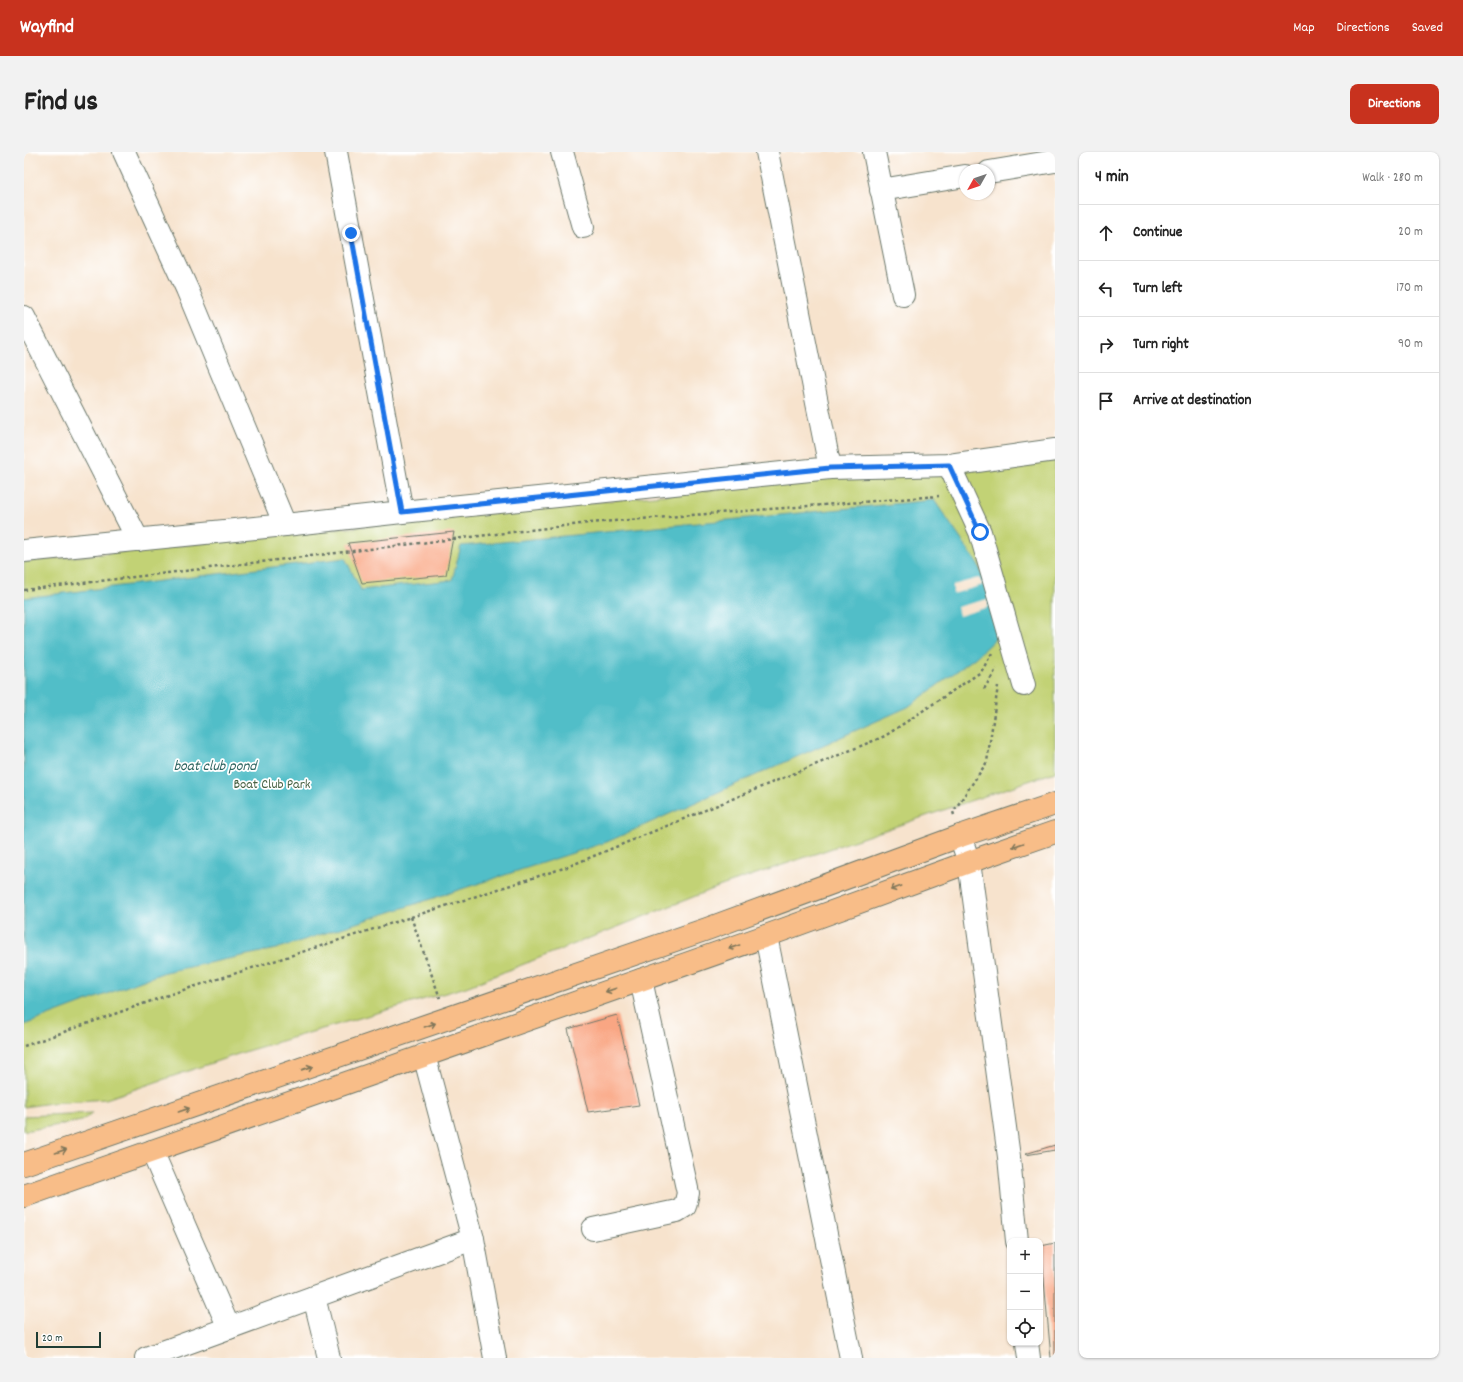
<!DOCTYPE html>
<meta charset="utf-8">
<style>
body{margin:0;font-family:Dekko,sans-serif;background:#f2f2f2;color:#222}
.controls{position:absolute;right:12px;bottom:12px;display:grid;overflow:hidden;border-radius:8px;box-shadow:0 1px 3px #0004}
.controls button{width:36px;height:36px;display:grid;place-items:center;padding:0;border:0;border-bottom:1px solid #e0e0e0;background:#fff;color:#222;font:20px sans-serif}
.compass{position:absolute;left:935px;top:12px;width:36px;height:36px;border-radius:50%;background:#fff;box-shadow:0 1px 3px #0004;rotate:230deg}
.scale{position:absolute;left:12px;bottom:10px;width:65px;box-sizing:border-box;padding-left:4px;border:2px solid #1f3d34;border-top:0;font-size:11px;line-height:14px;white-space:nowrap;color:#1f3d34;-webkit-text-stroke:3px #fff;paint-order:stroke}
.stop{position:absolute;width:12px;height:12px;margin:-9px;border:3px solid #1a73e8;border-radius:50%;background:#fff}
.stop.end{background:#1a73e8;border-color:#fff;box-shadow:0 1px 4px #0008}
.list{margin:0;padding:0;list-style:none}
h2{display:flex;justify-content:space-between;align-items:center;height:52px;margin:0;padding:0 16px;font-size:17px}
h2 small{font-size:13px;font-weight:400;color:#767676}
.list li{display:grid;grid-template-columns:26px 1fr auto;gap:12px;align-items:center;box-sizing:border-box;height:56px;padding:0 16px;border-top:1px solid #e0e0e0}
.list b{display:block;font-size:15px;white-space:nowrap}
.list em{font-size:13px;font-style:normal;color:#767676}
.icon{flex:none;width:22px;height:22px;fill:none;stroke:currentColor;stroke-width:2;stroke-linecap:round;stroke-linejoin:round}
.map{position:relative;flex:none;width:1031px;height:1206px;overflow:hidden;border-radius:8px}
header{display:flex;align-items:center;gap:24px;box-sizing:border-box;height:56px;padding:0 20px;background:#c8321e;color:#fff}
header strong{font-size:19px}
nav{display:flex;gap:22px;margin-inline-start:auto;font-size:14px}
.intro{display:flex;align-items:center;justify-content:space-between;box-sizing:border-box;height:96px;padding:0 24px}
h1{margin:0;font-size:28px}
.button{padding:10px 18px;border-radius:8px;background:#c8321e;color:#fff;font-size:14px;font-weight:700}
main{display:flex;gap:24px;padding:0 24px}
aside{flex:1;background:#fff;border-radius:8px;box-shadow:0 1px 3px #0004}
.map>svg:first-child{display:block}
</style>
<header>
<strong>Wayfind</strong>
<nav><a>Map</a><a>Directions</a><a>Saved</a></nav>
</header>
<div class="intro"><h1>Find us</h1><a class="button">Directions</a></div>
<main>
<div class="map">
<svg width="1031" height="1206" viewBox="0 0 1031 1206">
<rect width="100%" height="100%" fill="#fff"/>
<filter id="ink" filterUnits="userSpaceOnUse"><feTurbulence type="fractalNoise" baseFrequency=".025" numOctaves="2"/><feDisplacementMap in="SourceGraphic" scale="8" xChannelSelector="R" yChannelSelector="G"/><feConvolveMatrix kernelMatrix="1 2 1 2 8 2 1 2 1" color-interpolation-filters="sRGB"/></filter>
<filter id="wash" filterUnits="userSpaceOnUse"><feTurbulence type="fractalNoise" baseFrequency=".012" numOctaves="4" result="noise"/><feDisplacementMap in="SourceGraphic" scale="16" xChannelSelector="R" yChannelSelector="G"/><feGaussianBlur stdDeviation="0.9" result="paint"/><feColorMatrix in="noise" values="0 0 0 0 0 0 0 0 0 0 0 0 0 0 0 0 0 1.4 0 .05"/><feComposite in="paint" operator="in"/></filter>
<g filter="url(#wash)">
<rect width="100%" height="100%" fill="#f7e3cd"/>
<g fill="#c2d275" stroke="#708854">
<polygon points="1031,309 1031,620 697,734 442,835 226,898 82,947 27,951 0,955 0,410 925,313"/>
<polygon points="68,961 58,969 0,979 0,964"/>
</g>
<polygon fill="#51bec8" stroke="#387e7e" points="910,348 954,412 979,479 952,505 884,555 583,690 252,797 141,820 0,873 0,446 321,406 337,438 428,428 437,394"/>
<g fill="#f7e3cd">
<polygon points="955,426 959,433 929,442 929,433"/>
<polygon points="964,447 964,455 935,464 933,455"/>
</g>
<g id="blocks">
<g fill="#f9a683">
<polygon points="430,380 422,423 338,431 324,391"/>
<polygon points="593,863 615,953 564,960 544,877"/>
<polygon points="1031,993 1031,998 1002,1003 1001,1002"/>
<polygon points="1031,1091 1031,1206 1027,1206 1017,1094"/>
</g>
</g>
</g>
<g filter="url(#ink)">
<use href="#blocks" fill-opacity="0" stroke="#6b776a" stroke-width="1"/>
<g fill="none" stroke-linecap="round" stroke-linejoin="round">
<defs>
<g id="street">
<polyline points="538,0 559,75"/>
<polyline points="850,0 879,143"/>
<polyline points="965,20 1031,9"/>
<polyline points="857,38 941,24"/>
<polyline points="0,165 114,388"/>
<polyline points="925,313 956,380 1000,533"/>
<polyline points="806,316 925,313 1031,298"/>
<polyline points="378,360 806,316 743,0"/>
<polyline points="261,373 378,360 312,0"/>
<polyline points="0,399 261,373 163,137 100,0"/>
<polyline points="936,684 945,710 985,1005 993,1089"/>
<polyline points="742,784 827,1206"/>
<polyline points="400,903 449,1087 471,1206"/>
<polyline points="128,999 205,1176"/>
<polyline points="569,1077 653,1059 661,1054 664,1041 617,828"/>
<polyline points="290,1145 305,1206"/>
<polyline points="1003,1191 1005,1206"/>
<polyline points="122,1206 449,1087"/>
</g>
<g id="highway">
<polyline points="0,1012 683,777 936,684 1031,652"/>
<polyline points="0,1044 742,784 945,710 1031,680"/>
</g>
</defs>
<use href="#street" stroke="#6b776a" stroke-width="24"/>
<use href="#highway" stroke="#6b776a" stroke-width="24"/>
<g stroke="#6b776a" stroke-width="2.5" stroke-dasharray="3 3" stroke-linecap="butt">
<polyline points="0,438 565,371 915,344"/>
<polyline points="960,537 973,516"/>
<polyline points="930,663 929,660 963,610 974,534"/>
<polyline points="387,765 416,846"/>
<polyline points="0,894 147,842 543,715 861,584 957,520 968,501"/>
</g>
<use href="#street" stroke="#fff" stroke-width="22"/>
<use href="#highway" stroke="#f8bd88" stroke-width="22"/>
</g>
<defs><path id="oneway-shaft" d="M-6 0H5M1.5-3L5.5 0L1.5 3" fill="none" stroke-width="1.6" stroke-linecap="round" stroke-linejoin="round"/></defs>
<g stroke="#81775a">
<use href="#oneway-shaft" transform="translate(994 693) rotate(161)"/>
<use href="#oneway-shaft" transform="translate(872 736) rotate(160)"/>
<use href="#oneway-shaft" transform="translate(710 795) rotate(161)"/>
<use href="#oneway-shaft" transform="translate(587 838) rotate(161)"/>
<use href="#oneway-shaft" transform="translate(406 873) rotate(-19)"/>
<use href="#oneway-shaft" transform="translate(283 916) rotate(-19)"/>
<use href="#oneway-shaft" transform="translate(160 958) rotate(-19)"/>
<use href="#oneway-shaft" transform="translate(37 999) rotate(-19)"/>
</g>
</g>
<g fill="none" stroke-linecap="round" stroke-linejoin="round" filter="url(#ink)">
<polyline stroke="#1a73e8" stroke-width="5" points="327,81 378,360 806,316 925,313 956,380"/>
</g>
<g text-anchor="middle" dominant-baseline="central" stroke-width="3.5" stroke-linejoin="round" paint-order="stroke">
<g font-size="14" fill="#486244" stroke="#fff">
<text x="248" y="633">Boat Club Park</text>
</g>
<g font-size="15" font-style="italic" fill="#2e6460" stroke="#fff">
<text x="191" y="615">boat club pond</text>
</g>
</g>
</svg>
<div class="controls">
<button>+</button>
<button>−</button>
<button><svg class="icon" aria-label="locate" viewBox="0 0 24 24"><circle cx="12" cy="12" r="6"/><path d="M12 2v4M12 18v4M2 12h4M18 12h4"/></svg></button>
</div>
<svg class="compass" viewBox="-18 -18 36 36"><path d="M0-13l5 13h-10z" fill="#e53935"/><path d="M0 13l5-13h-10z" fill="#767676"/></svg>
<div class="scale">20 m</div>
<div class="stop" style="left:956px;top:380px"></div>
<div class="stop end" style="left:327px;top:81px"></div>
</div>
<aside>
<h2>4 min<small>Walk · 280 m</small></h2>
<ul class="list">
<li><svg class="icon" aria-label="ahead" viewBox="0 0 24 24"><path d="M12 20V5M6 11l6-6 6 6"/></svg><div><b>Continue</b></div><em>20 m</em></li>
<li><svg class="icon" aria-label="left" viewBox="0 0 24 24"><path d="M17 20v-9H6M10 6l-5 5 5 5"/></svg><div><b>Turn left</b></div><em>170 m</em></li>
<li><svg class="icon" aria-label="right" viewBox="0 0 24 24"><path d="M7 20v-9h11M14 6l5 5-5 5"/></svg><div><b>Turn right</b></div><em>90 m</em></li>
<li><svg class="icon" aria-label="arrive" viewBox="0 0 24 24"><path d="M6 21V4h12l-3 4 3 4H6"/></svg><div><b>Arrive at destination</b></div></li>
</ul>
</aside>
</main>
